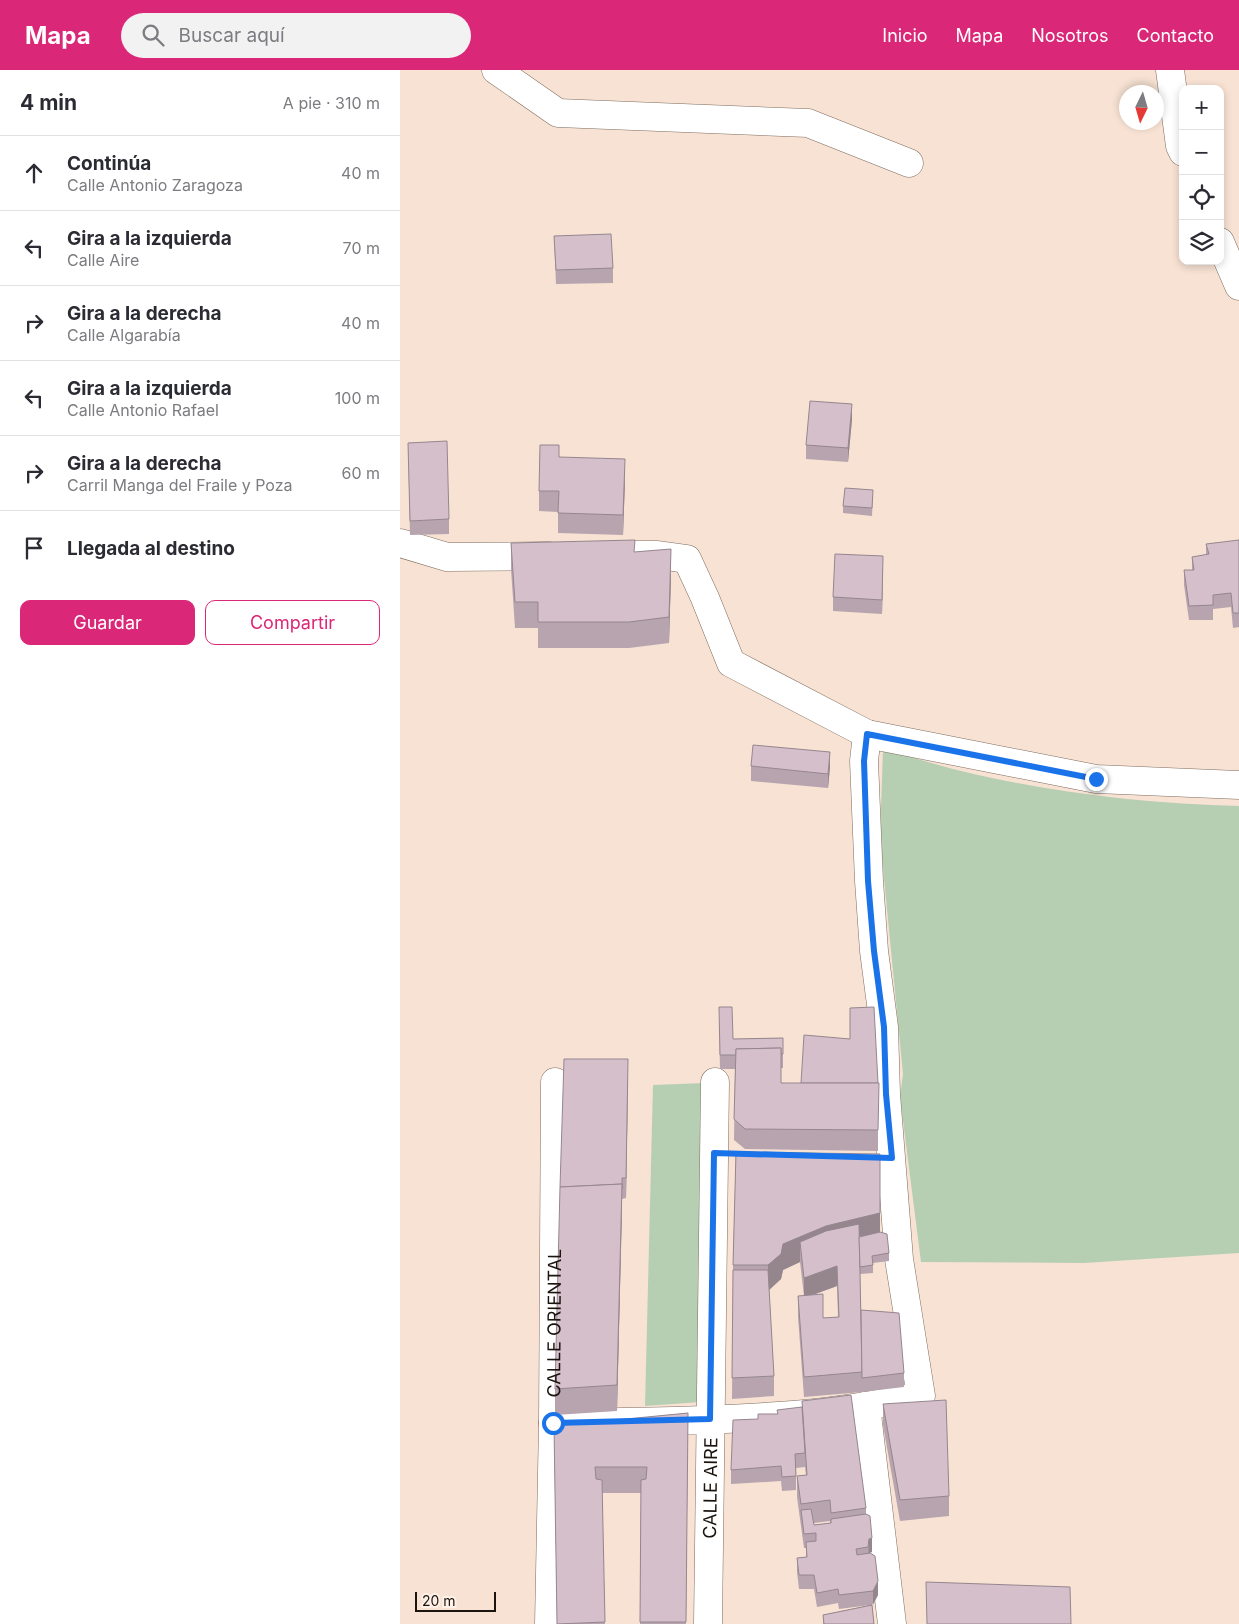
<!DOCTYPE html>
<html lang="es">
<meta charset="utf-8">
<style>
body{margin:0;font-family:Inter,sans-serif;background:#f2f2f3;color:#2b2b33}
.controls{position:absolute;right:15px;top:15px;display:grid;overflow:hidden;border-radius:10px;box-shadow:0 2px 8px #0003}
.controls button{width:45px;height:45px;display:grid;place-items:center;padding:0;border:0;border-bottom:1px solid #e1e1e2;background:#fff;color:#2b2b33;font:25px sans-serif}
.compass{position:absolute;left:719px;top:15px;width:45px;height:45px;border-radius:50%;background:#fff;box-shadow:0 2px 8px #0003;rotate:185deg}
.scale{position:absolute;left:15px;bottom:12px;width:81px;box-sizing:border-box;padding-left:5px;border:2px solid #1b140f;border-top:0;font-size:14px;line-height:18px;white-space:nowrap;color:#1b140f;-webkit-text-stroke:4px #fef1e8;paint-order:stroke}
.stop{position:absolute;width:15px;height:15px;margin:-11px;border:4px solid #1a73e8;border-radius:50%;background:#fff}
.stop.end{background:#1a73e8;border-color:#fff;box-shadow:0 1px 5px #0008}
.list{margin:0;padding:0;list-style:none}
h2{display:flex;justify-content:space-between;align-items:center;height:65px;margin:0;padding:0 20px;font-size:21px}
h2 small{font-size:16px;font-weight:400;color:#7c7c81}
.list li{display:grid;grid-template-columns:32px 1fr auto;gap:15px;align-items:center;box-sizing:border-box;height:75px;padding:0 20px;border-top:1px solid #e1e1e2}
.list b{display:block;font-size:19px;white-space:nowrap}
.list p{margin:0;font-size:16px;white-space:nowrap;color:#7c7c81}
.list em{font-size:16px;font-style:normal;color:#7c7c81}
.actions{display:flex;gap:10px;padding:15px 20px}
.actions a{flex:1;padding:11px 0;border:1px solid #db2777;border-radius:10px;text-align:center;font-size:18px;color:#db2777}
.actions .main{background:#db2777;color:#fff}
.icon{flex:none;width:28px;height:28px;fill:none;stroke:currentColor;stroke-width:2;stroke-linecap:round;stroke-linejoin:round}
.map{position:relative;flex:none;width:839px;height:1554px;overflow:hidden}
header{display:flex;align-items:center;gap:30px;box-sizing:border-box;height:70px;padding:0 25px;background:#db2777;color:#fff}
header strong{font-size:24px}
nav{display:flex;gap:28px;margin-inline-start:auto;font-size:18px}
.search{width:350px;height:45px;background:#f2f2f3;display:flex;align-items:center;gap:12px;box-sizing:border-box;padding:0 18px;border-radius:28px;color:#7c7c81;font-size:19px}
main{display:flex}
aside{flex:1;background:#fff}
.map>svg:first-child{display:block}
</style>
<header>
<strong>Mapa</strong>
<div class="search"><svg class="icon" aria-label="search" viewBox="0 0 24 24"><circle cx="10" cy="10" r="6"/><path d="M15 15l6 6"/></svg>Buscar aquí</div>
<nav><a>Inicio</a><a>Mapa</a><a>Nosotros</a><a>Contacto</a></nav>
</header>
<main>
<aside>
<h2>4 min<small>A pie · 310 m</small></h2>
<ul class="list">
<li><svg class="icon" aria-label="ahead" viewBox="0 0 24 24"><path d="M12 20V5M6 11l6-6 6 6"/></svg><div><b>Continúa</b><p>Calle Antonio Zaragoza</p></div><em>40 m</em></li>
<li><svg class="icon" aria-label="left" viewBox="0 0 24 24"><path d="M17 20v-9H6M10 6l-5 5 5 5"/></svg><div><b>Gira a la izquierda</b><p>Calle Aire</p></div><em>70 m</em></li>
<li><svg class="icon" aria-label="right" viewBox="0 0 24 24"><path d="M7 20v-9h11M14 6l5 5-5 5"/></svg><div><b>Gira a la derecha</b><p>Calle Algarabía</p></div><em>40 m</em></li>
<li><svg class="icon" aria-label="left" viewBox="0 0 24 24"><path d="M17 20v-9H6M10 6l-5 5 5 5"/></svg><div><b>Gira a la izquierda</b><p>Calle Antonio Rafael</p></div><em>100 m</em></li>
<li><svg class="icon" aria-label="right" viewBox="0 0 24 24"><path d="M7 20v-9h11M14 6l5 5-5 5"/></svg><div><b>Gira a la derecha</b><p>Carril Manga del Fraile y Poza</p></div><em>60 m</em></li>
<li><svg class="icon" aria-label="arrive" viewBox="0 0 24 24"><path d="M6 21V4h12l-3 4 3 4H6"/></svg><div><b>Llegada al destino</b></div></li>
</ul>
<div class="actions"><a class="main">Guardar</a><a>Compartir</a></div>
</aside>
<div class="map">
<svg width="839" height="1554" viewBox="0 0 839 1554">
<rect width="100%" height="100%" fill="#f7e2d3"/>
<g fill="#b6cfb2">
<path d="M 483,679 C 515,688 546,698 578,705 C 664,724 751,734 839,736 L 839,1183 L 684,1193 L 521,1192 L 500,1027 L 503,1004 L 480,767 Z"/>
<polygon points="305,1013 301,1332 245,1336 253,1015"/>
</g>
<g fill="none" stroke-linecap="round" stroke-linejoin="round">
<defs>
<g id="minor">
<polyline points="96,0 158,43 408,53 509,93"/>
<polyline points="770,0 780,76 783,82"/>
<polyline points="820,172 839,216"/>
<polyline points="0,473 47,487 149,486"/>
<polyline points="234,485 258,485 287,489 305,528 331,593 467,664 696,709 839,715"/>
<polyline points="466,1336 492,1554"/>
<path d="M 153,1353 C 233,1352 313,1351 393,1345 C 436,1342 479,1334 521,1326 L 499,1189 L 486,1024 L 484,957 L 474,881 L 469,811 L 464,691 L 467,664"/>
<path id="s1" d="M 149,1554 L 153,1353 L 155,1012"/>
<path id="s2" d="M 308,1554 L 315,1012"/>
</g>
</defs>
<use href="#minor" stroke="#7f6d5f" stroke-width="29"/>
<use href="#minor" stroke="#fff" stroke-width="28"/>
</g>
<g fill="#b7a4af" fill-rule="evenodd">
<polygon points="154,166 213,198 213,213 156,214"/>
<polygon points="452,349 448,392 406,389 406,375"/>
<polygon points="8,373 49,449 49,464 10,465"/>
<polygon points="159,387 225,410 223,465 158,463 158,442 139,441 139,421"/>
<polygon points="473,427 472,446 443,443 443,436"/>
<polygon points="111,473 235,482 271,505 269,573 229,578 138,578 138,558 115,558 111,499"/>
<polygon points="806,474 839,474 839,557 833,558 831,537 813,539 813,550 789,550 784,515 784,500 792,500 792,487 806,485"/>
<polygon points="483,501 482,544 433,541 433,527"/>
<polygon points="351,696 430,697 428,718 351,711"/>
<polygon points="319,952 333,969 383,968 383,998 381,998 381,1013 478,1013 478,1081 345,1079 334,1070 335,999 320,999"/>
<polygon points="228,1009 226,1128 222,1129 217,1341 155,1345 155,1319"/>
<path d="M 336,1082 L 480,1162 L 489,1183 L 489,1191 L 473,1193 L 473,1203 L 460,1204 L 461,1240 L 504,1303 L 504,1317 L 462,1322 L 404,1327 L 398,1247 L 398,1226 L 404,1226 L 400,1192 L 383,1200 L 381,1209 L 369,1220 L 374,1306 L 374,1326 L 332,1329 L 333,1195 ZM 437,1216 L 438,1247 L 423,1248 L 413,1225 Z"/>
<path d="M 402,1331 L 466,1438 L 466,1444 L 472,1482 L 469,1483 L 478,1525 L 472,1535 L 474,1554 L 423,1554 L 423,1545 L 470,1535 L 439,1539 L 438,1533 L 417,1537 L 414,1519 L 399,1519 L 397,1502 L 397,1488 L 406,1487 L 406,1478 L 404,1478 L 397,1427 L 397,1406 L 406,1405 L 405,1397 L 396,1398 L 396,1420 L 382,1421 L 381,1411 L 331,1414 L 331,1400 L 358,1349 L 402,1337 ZM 430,1451 L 430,1453 L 414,1455 L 414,1453 Z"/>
<polygon points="483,1334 549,1426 549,1446 500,1451 483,1355"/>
<polygon points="288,1343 286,1554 240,1554 241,1423 202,1423 205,1554 157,1554 154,1356"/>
</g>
<g fill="#95868e">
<polygon points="452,334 452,349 448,392 448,378"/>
<polygon points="225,389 225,410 223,465 223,445"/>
<polygon points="271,479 271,505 269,573 269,547"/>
<polygon points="483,486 483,501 482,544 482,530"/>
<polygon points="430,682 430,697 428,718 428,704"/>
<polygon points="228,989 228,1009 226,1128 226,1108"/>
<polygon points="480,1084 480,1169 400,1172 400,1192 383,1200 381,1209 368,1221 368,1195 383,1174"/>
<polygon points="222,1108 222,1140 217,1341 217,1315"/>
<polygon points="437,1196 437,1216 404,1228 404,1208"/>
<polygon points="472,1468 472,1482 469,1483 468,1491 469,1469"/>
<polygon points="478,1511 478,1525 473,1535 473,1521"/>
</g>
<g fill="#d5bfcb" stroke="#95868e">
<polygon points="211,164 213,198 156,200 154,166"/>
<polygon points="410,331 452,334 448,378 406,375"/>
<polygon points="47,371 49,449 10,451 8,373"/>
<polygon points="140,375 159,375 159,387 225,389 223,445 158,443 159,421 139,421"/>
<polygon points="445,418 473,420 472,438 443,436"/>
<polygon points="235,470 234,482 271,479 269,547 229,552 138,552 138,532 115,532 111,473"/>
<polygon points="839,470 839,543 833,543 831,523 813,525 813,535 789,536 784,500 794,500 792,487 809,484 806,474"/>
<polygon points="435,484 483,486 482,530 433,527"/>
<polygon points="353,675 430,682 428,704 351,696"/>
<polygon points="319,937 332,937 333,969 383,968 383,984 381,984 381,978 336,979 336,985 320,985"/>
<polygon points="474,937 478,1013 401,1013 404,965 450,969 450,938"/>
<polygon points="381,978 381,1013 479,1013 478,1060 345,1059 334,1049 336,979"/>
<polygon points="164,989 228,989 226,1108 222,1108 222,1119 222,1114 160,1117"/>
<polygon points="336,1082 480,1084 480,1143 426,1156 383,1174 381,1184 368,1195 333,1195"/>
<polygon points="222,1114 217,1315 155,1319 160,1117"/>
<polygon points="459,1154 462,1302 404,1307 398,1226 423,1224 423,1248 439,1247 437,1196 404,1208 400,1172 426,1161"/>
<polygon points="480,1162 487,1164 489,1183 472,1186 473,1195 460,1197 459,1167"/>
<polygon points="333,1200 368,1200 374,1306 332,1308"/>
<polygon points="461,1240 499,1243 504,1303 462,1308"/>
<polygon points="451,1325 466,1438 431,1443 430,1430 401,1434 397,1406 407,1405 402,1331"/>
<polygon points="546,1330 549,1426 500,1430 483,1334"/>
<polygon points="402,1337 405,1383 395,1384 396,1406 382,1407 381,1396 331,1400 333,1350 358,1349 358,1344 378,1344 377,1340"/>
<polygon points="288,1343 286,1552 240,1552 241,1410 246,1409 247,1397 195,1397 196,1409 202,1410 205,1552 157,1554 154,1356"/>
<polygon points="411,1439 414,1455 431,1453 431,1449 466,1444 470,1446 472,1468 469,1469 468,1477 456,1479 457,1485 470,1483 475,1486 478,1511 473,1521 439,1525 438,1519 417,1523 414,1505 399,1505 397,1488 407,1487 406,1472 416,1471 416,1463 404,1464 401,1440"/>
<polygon points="526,1512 670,1517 671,1554 527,1554"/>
<polygon points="472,1535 474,1554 424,1554 423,1545"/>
</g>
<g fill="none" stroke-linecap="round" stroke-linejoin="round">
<polyline stroke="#1a73e8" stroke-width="6" points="153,1353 310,1349 314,1083 492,1088 486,1024 484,957 474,881 468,811 464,691 467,664 696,709"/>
</g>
<g text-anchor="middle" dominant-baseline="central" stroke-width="4" stroke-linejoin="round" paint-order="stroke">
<g font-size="18" fill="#1b140f" stroke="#fef1e8">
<text stroke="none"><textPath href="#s1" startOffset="301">CALLE ORIENTAL</textPath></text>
<text stroke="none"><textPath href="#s2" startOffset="136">CALLE AIRE</textPath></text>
</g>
</g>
</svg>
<div class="controls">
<button>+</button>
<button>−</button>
<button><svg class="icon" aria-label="locate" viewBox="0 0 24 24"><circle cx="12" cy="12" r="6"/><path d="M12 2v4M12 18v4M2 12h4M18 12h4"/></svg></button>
<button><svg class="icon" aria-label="layers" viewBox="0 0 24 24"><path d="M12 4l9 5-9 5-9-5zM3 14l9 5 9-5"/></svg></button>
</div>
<svg class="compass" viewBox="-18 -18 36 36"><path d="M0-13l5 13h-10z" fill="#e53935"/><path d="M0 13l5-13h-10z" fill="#7c7c81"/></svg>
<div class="scale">20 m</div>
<div class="stop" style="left:153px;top:1353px"></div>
<div class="stop end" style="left:696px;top:709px"></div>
</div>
</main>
